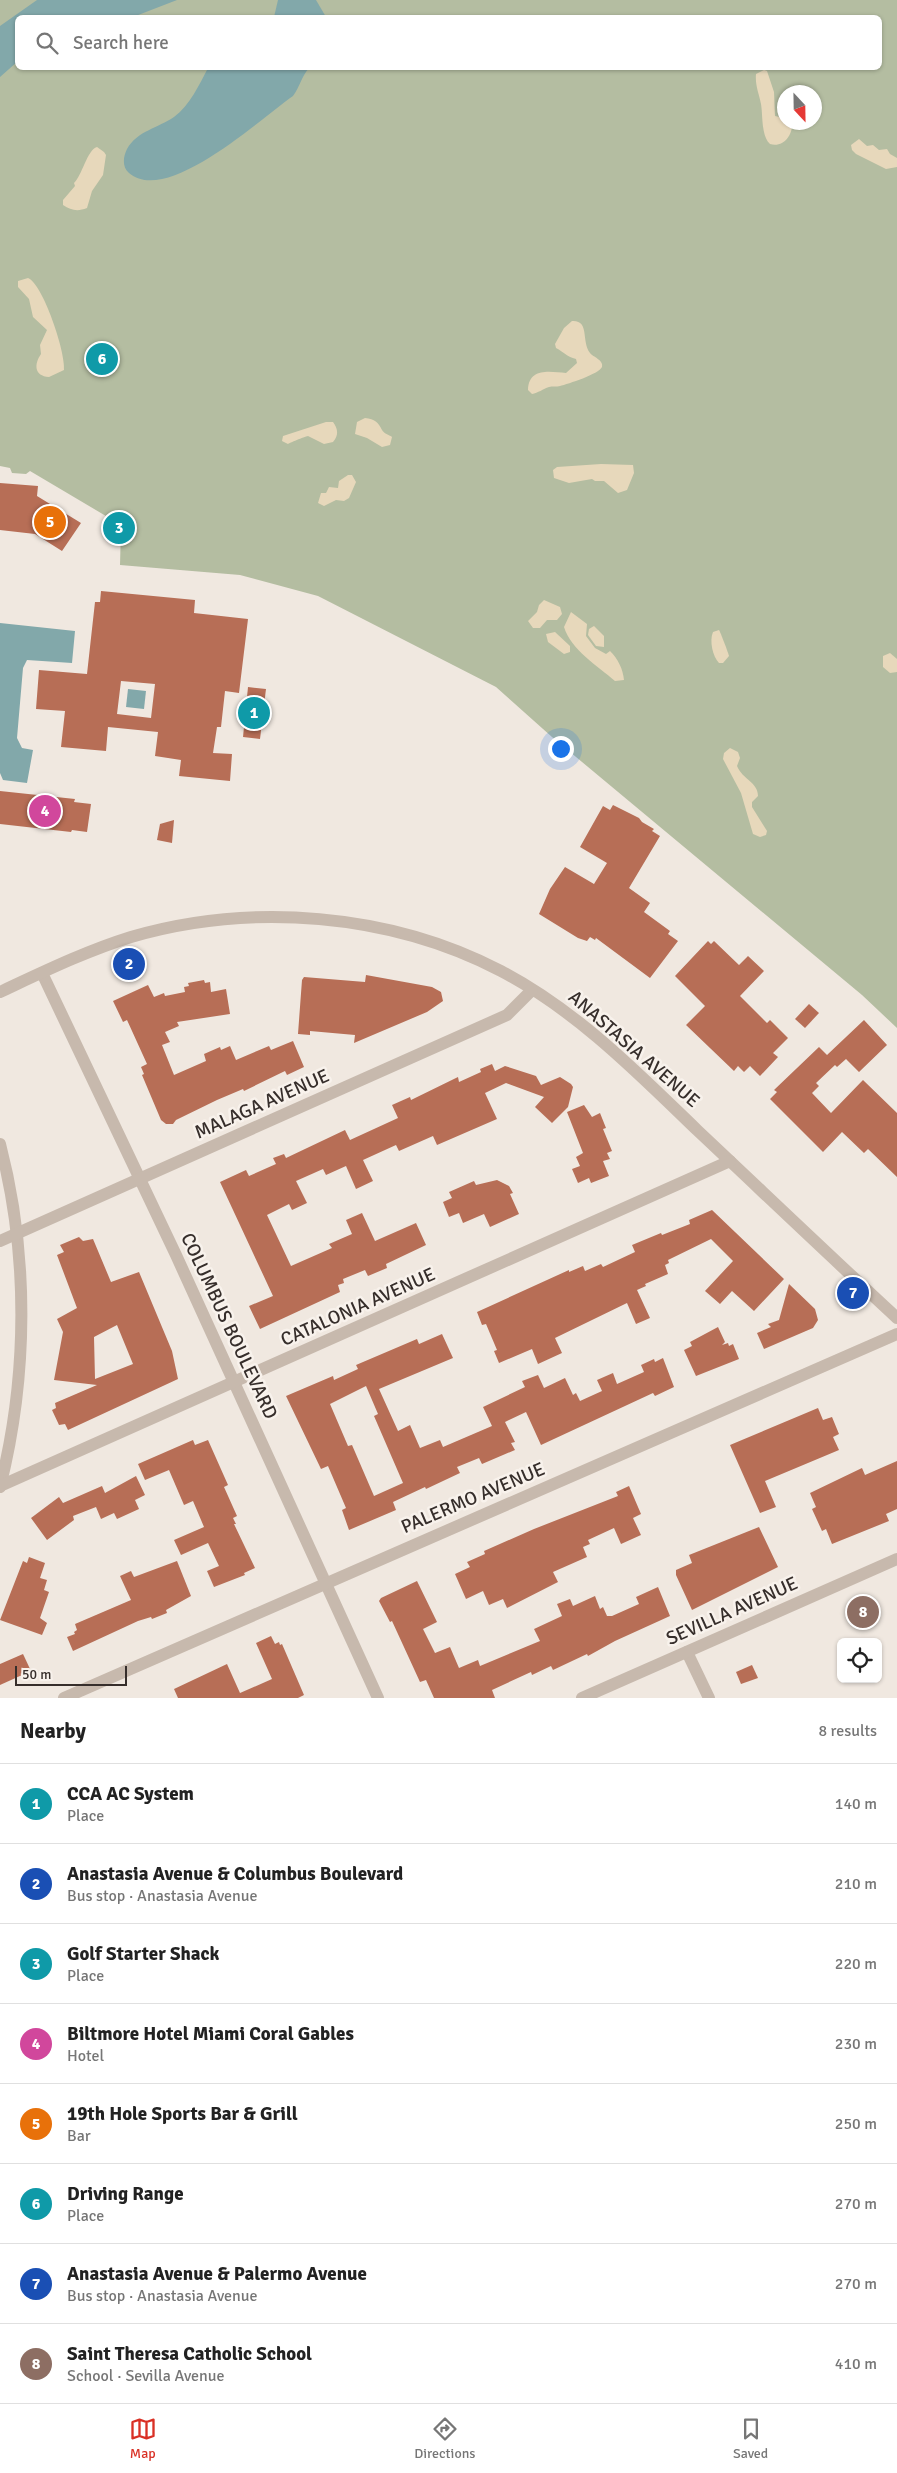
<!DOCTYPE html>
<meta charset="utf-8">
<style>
body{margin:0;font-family:Signika,sans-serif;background:#f6f6f6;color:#222}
.controls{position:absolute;right:15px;bottom:15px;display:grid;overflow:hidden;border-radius:8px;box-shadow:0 1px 4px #0004}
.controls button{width:45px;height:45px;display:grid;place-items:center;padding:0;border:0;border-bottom:1px solid #e0e0e0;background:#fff;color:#222;font:25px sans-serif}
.compass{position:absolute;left:777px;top:85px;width:45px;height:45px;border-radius:50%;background:#fff;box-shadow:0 1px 4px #0004;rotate:158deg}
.scale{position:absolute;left:15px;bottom:12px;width:112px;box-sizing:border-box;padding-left:5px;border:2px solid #362e2b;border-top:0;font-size:14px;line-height:18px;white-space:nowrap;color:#362e2b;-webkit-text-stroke:4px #f8f2ec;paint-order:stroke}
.you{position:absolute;left:560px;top:748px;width:18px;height:18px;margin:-12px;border:4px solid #fff;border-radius:50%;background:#1a73e8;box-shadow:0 0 0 8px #1a73e833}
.badge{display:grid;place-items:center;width:32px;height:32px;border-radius:50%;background:#d93025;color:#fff;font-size:16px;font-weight:700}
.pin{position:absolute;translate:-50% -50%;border:2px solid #fff;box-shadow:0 1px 5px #0006}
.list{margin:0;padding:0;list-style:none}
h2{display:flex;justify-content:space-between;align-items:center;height:65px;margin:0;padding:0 20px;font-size:21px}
h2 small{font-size:16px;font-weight:400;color:#767676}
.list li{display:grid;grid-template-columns:32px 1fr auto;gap:15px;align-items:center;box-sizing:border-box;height:80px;padding:0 20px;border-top:1px solid #e0e0e0}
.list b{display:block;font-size:19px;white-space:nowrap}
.list p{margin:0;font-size:16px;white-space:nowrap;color:#767676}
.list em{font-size:16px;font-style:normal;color:#767676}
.icon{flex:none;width:28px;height:28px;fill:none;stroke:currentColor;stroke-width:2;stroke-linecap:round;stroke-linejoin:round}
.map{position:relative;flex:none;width:897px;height:1698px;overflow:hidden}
.search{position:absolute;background:#fff;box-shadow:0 1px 4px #0004;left:15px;right:15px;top:15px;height:55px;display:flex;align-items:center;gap:12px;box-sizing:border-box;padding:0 18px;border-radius:8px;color:#767676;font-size:19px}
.sheet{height:705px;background:#fff}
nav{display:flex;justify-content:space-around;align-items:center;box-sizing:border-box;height:70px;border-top:1px solid #e0e0e0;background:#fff;font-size:14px;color:#767676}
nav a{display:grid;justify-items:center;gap:2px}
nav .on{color:#d93025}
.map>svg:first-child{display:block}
</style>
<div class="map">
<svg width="897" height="1698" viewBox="0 0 897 1698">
<rect width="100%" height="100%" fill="#f0e8e0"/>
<path fill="#b4bda1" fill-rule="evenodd" d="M 0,0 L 897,0 L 897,1028 L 862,995 L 552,737 L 496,687 L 318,596 L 240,575 L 120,565 L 121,528 L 111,519 L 30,471 L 26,474 L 12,473 L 10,468 L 0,466 ZM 18,18 L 880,18 L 880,68 L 18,68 ZM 784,92 L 814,92 L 814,122 L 784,122 Z"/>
<g fill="#e7d8bb">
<path d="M 764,70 L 767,71 L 774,92 L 775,116 L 784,118 L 784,122 L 792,123 C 793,134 784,148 770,144 C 761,136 763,115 761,104 C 759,93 755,86 756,74 Z"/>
<polygon points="859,139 867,146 873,145 879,150 887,149 890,154 897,158 897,167 886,169 856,154 852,150 851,145"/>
<path d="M 97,147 L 104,152 L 106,155 L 103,175 L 92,191 L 87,208 C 77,212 71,210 63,205 L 63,200 L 75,186 L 74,183 C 82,176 87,150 97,147 Z"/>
<path d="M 28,278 C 43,284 66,353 64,370 L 49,377 C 34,376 34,364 41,354 L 40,345 L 47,330 L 33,317 L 29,299 L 18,287 L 18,281 Z"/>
<path d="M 572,321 C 590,320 581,341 590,353 C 593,357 604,360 602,367 C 599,374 568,384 560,386 C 557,387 552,386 549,387 C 543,389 538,393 532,394 L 528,390 C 529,367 550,372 566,373 L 577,363 L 576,359 C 567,357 564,352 556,348 L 555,344 L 564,328 Z"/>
<path d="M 365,418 C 375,419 378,422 382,430 C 384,434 390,435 392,437 L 390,445 L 382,447 L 367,438 L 355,434 L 357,422 Z"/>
<path d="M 326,422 L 333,422 C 338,429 339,435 333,442 L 324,444 L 308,436 C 304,437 289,443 288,444 L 282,441 L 283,436 Z"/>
<polygon points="601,464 633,465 634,473 627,490 618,493 604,481 595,481 592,479 569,483 554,478 553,470 557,467"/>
<polygon points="352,475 356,482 349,498 344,501 336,500 324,506 318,503 321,493 326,493 329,487 338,488 339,481 348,475"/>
<polygon points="544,600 560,607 562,614 557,620 547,620 540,628 533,628 528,621 537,612 539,605"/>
<path d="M 571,612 L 587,624 L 586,636 L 595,648 L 606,654 L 610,651 C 618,659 623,669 624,680 L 615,681 C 598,666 571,650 564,627 Z"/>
<polygon points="594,626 604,636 604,647 596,646 588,635 589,629"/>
<path d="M 719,630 C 720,631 729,655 729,656 L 723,663 L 719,663 C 713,657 709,641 713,632 Z"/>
<polygon points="555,632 570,646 570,652 564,654 548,642 546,634"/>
<polygon points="890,653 897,659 897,672 890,673 883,667 883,656"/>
<path d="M 730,748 L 738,752 L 740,758 L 737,766 C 743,780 758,782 758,796 L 752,802 L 752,807 L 767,831 L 766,835 L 760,837 L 753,834 L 741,793 L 723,759 L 724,753 Z"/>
</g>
<g fill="#82a8aa">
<polygon points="37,0 177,0 133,17 18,18 17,62 0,77 0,26"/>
<polygon points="278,0 316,0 326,17 274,17"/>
<path d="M 208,68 L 309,68 C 301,77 300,87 293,96 C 261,118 167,206 129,173 C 122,167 123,157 127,149 C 137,131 158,128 174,117 C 190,105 199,85 208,68 Z"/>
<polygon points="0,623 75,631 72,663 27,660 23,668 17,738 22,748 33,750 27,783 3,780 0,773"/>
<polygon points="128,689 146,691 144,709 126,707"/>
</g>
<g fill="#b76e56" fill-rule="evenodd">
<polygon points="102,342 115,370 102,376 89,349"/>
<polygon points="0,483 38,486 37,496 81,523 62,551 35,534 0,530"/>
<path d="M 101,591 L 195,600 L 194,613 L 248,619 L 239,693 L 225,691 L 221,727 L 217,727 L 213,753 L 232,754 L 230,781 L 179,776 L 181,760 L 155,756 L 158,732 L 108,727 L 106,751 L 61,747 L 65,711 L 36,709 L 39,670 L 87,674 L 95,602 L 100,602 ZM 121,681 L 155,684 L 151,718 L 117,714 Z"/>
<polygon points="248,687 266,689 260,739 243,737"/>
<polygon points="0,791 75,799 74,802 91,804 87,832 72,830 71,832 0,824"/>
<polygon points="613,805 639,818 642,822 654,829 652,831 660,836 629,888 650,903 644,912 670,931 668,934 678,941 650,978 596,938 595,940 590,937 587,941 578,938 539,914 550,889 565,867 594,884 607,863 580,847 603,806 610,810"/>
<polygon points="174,820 172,843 157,840 160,824"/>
<polygon points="708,941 711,944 714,941 739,965 748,956 764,971 740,996 767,1023 770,1020 788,1038 773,1053 778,1057 760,1076 750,1066 744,1072 738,1066 734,1071 686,1025 705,1006 675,976"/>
<polygon points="366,975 432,987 441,992 443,1001 427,1012 354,1043 355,1035 310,1031 310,1035 298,1034 302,980 304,977 365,982"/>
<polygon points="204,980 205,983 210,982 211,992 226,989 230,1014 177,1022 179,1026 165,1032 170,1042 162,1045 174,1075 206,1061 204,1054 220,1047 221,1050 230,1046 236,1060 269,1046 271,1050 293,1041 304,1067 287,1075 285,1071 244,1091 243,1089 217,1100 176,1120 173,1124 166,1124 161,1120 142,1075 144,1074 141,1067 147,1064 127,1020 123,1022 113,1001 148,985 154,997 164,993 165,996 185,992 184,987 189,986 188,983"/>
<polygon points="809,1004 819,1013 805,1028 795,1019"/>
<polygon points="864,1020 887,1045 859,1072 846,1059 837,1067 835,1065 816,1083 819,1086 812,1093 831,1113 863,1080 897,1113 897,1177 868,1149 864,1153 842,1132 823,1152 770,1099 777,1092 774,1090 819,1047 827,1055"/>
<polygon points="492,1064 495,1071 505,1066 536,1076 541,1085 560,1077 571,1084 573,1087 568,1107 552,1123 535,1107 544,1097 506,1083 485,1093 497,1119 437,1145 433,1136 399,1151 396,1145 363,1160 373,1181 356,1189 346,1166 326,1175 323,1169 296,1181 307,1203 292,1210 289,1204 267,1215 291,1266 332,1248 329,1244 352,1234 346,1220 362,1213 375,1241 416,1223 426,1245 386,1264 387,1268 368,1276 365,1270 343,1279 344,1283 338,1285 340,1292 260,1329 249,1306 273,1296 220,1182 246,1170 249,1176 276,1164 273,1158 284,1154 286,1158 345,1130 350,1140 398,1118 392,1105 410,1097 411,1100 458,1077 459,1082 481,1072 480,1069"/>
<polygon points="584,1105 592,1117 600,1113 606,1128 603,1129 612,1151 607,1153 610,1159 603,1161 609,1176 591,1183 589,1178 578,1183 572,1169 580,1166 576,1157 583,1153 567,1112"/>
<polygon points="497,1180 509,1186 513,1193 510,1194 519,1214 490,1227 484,1214 463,1223 459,1213 449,1217 443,1202 452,1198 449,1192 474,1181 476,1185"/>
<polygon points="712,1210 784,1279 754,1311 732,1291 720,1304 705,1291 733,1261 711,1239 668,1260 669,1263 665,1265 668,1274 645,1284 646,1286 637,1290 650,1318 636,1324 627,1303 555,1338 562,1353 538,1364 532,1349 499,1363 494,1351 497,1350 486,1324 482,1325 477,1312 569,1270 569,1272 583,1266 585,1271 601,1264 603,1267 635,1252 632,1245 661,1233 662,1235 690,1224 689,1220"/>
<path d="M 79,1237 L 83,1241 L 93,1239 L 111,1282 L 139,1272 L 172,1351 L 178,1379 L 68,1430 L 65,1424 L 59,1425 L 52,1410 L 56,1408 L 55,1403 L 97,1385 L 54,1380 L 63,1332 L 57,1319 L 77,1308 L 57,1255 L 64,1252 L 60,1245 ZM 117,1325 L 133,1364 L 95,1379 L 94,1337 Z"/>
<polygon points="789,1284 815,1309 818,1320 813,1328 764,1349 757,1333 771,1327 768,1324 779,1320"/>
<polygon points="718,1327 725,1342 722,1345 728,1343 729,1346 733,1344 739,1359 696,1376 684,1350 692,1346 690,1342"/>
<path d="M 442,1334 L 453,1358 L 379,1389 L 398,1431 L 410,1425 L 420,1448 L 440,1440 L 443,1447 L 492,1426 L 483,1407 L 525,1387 L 522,1381 L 538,1375 L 544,1388 L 565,1378 L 573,1395 L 576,1393 L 580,1401 L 602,1391 L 597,1380 L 613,1373 L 617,1384 L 644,1372 L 641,1365 L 654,1359 L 655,1362 L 663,1358 L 674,1387 L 655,1396 L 653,1393 L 541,1445 L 526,1412 L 505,1422 L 515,1442 L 511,1443 L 515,1450 L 482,1464 L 479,1458 L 457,1467 L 460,1473 L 426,1489 L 425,1487 L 393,1502 L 396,1510 L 349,1530 L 342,1510 L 346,1508 L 328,1466 L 321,1469 L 286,1396 L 333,1376 L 334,1380 L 358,1369 L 356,1365 L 417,1339 L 419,1344 ZM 366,1386 L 378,1414 L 374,1416 L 403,1483 L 374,1496 L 352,1445 L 348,1446 L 330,1404 Z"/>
<polygon points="818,1408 823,1420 832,1417 839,1434 833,1437 839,1450 765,1481 776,1507 760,1513 730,1445"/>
<polygon points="193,1440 195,1445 208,1440 228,1485 224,1487 237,1516 233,1518 236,1524 234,1524 255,1568 244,1573 245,1575 214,1587 207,1571 219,1566 208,1543 181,1555 174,1540 204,1527 193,1501 184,1505 169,1470 145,1480 138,1464"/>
<polygon points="897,1461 897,1509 886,1514 889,1521 832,1544 826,1529 822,1531 812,1509 816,1507 810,1493 862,1468 865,1475"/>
<polygon points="136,1476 145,1495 135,1500 139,1509 117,1519 114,1513 101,1519 96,1507 73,1516 74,1520 47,1540 31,1518 59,1497 63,1503 102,1486 105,1493"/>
<polygon points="629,1486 641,1514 633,1518 641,1535 621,1544 614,1528 588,1540 590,1544 583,1547 587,1557 553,1572 558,1582 507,1608 503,1599 489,1605 483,1591 466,1599 455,1574 470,1567 467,1562 485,1554 484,1551 534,1529 618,1496 616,1492"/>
<polygon points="759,1527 778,1567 692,1610 676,1575 676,1570 692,1563 689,1555"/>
<polygon points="29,1557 45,1563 40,1578 47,1580 44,1590 49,1592 40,1618 47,1623 42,1635 0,1620 23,1561 27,1563"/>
<polygon points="177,1561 191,1596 166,1610 167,1613 152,1619 151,1617 138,1621 73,1651 67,1637 75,1634 74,1632 77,1630 75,1624 131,1600 120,1576 131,1571 134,1577"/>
<polygon points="417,1581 437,1622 423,1629 435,1653 450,1647 459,1668 478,1660 480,1666 540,1641 534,1629 562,1616 557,1604 570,1599 573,1606 595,1596 600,1609 603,1607 607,1616 612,1616 639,1604 636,1597 658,1587 670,1616 615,1641 588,1656 587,1654 553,1670 551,1666 532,1675 531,1672 492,1690 495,1698 434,1698 426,1680 420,1682 392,1621 390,1622 379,1601 381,1598"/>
<polygon points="271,1636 275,1644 279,1642 280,1645 282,1644 304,1695 298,1698 178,1698 174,1689 227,1664 240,1693 272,1679 256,1643"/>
<polygon points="23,1654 31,1671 0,1685 0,1664"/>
<polygon points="752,1665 758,1678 741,1684 736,1672"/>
</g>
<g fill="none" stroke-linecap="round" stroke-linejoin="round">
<g stroke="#c7b9ad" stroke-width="12">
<polyline points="42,973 176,1255 378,1698"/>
<path d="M 0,992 C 43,972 86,951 131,937 C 251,902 390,913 501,971 C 576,1010 637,1072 697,1130 C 764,1193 830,1256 897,1318"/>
<path d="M 0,1144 C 29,1255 28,1376 0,1487"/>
<polyline points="0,1241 507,1015 532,990"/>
<polyline points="0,1486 730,1161"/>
<polyline points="687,1652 709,1698"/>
<polyline points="64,1698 897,1334"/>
<polyline points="582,1698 897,1559"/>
</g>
</g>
<g text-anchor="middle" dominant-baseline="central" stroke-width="5" stroke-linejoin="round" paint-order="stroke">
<g font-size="19" fill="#362e2b" stroke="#f8f2ec">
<text transform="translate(634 1049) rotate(41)">ANASTASIA AVENUE</text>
<text transform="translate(262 1104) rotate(-24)">MALAGA AVENUE</text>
<text transform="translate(358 1307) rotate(-24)">CATALONIA AVENUE</text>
<text transform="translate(229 1326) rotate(65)">COLUMBUS BOULEVARD</text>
<text transform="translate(473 1498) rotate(-23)">PALERMO AVENUE</text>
<text transform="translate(732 1611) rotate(-24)">SEVILLA AVENUE</text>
</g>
</g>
</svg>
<div class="controls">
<button><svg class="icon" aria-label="locate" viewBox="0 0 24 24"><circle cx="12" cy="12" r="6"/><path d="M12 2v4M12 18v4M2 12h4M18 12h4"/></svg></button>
</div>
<svg class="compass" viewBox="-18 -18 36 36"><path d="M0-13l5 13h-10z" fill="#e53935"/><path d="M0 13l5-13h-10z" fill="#767676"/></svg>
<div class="scale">50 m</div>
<div class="you"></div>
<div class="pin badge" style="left:254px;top:713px;background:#0f9aa8">1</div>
<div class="pin badge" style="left:129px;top:964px;background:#1a4fb4">2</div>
<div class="pin badge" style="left:119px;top:528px;background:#0f9aa8">3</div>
<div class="pin badge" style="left:45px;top:811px;background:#d1479c">4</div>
<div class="pin badge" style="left:50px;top:522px;background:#e8710a">5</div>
<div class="pin badge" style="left:102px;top:359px;background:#0f9aa8">6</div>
<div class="pin badge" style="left:853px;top:1293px;background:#1a4fb4">7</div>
<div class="pin badge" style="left:863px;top:1612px;background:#8d6e63">8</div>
<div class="search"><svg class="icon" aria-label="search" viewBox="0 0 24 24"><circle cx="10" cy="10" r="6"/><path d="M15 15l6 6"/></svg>Search here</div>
</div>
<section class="sheet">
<h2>Nearby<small>8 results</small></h2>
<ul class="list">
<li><span class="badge" style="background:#0f9aa8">1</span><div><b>CCA AC System</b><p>Place</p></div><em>140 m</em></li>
<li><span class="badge" style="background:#1a4fb4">2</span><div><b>Anastasia Avenue &amp; Columbus Boulevard</b><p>Bus stop · Anastasia Avenue</p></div><em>210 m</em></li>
<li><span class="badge" style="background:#0f9aa8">3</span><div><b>Golf Starter Shack</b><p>Place</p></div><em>220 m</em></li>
<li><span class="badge" style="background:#d1479c">4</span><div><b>Biltmore Hotel Miami Coral Gables</b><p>Hotel</p></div><em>230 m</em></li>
<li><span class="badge" style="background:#e8710a">5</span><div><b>19th Hole Sports Bar &amp; Grill</b><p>Bar</p></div><em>250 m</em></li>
<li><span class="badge" style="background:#0f9aa8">6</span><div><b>Driving Range</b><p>Place</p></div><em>270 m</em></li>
<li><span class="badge" style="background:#1a4fb4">7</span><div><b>Anastasia Avenue &amp; Palermo Avenue</b><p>Bus stop · Anastasia Avenue</p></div><em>270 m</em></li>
<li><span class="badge" style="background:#8d6e63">8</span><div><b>Saint Theresa Catholic School</b><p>School · Sevilla Avenue</p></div><em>410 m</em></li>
</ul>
</section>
<nav>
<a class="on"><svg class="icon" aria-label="map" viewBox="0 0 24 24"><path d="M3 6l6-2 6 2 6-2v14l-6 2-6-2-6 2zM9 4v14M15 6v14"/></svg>Map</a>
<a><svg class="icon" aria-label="directions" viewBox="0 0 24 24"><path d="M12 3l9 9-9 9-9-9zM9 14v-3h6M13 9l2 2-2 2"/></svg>Directions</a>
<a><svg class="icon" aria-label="saved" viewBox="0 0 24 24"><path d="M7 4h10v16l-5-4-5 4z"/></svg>Saved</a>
</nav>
